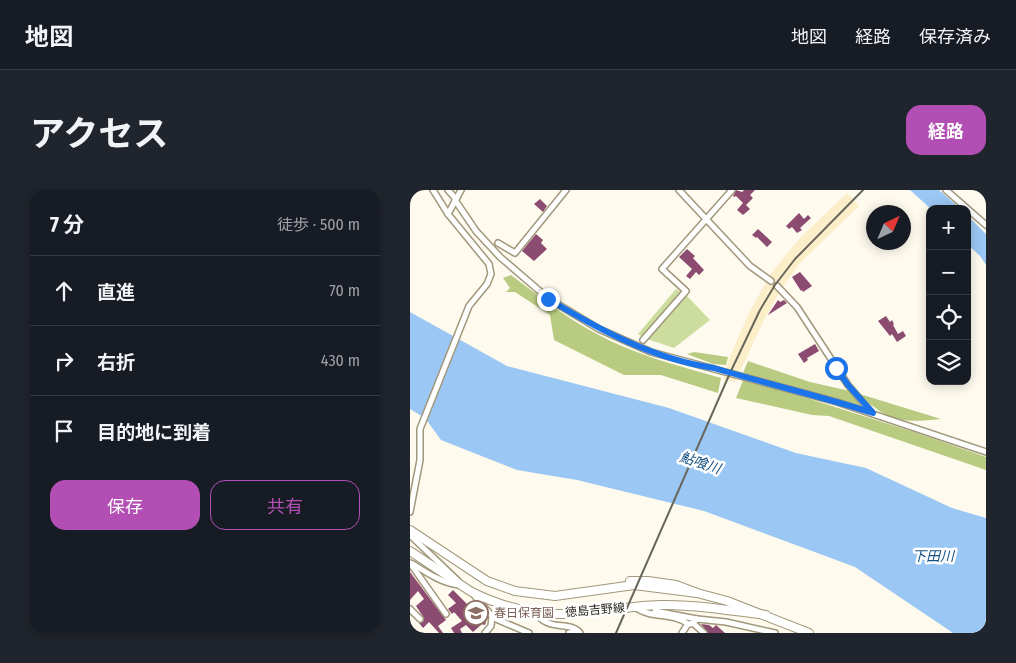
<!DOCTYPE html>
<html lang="ja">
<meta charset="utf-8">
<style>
body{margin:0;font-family:"Fira Sans Condensed","Noto Sans JP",sans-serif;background:#20242c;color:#f1f3f6}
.controls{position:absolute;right:15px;top:15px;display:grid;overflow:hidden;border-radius:10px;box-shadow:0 2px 12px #0003}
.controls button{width:45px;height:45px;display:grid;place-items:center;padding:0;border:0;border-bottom:1px solid #363941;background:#171b24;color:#f1f3f6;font:25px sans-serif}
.compass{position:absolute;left:456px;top:15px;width:45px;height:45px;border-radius:50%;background:#171b24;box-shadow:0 2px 12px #0003;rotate:44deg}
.stop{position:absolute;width:15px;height:15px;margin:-11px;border:4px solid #1a73e8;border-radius:50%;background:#fff}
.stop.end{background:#1a73e8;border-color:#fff;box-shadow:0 1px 5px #0008}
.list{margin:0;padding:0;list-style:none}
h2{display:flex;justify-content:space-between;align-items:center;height:65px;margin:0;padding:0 20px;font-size:21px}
h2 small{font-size:16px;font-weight:400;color:#9ea1a6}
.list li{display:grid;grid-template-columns:32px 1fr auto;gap:15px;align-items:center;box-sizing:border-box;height:70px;padding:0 20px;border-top:1px solid #363941}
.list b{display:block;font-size:19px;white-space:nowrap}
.list em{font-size:16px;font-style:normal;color:#9ea1a6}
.actions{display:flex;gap:10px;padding:15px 20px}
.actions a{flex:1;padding:11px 0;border:1px solid #b34eb4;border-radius:15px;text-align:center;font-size:18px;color:#b34eb4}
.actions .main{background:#b34eb4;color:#fff}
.icon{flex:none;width:28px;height:28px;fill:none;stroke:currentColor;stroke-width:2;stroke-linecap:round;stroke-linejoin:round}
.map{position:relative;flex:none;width:576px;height:443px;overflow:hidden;border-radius:15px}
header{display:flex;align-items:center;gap:30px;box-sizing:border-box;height:70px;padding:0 25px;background:#171b24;border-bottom:1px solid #363941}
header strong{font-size:24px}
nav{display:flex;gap:28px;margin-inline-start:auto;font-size:18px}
.intro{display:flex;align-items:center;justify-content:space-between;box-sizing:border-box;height:120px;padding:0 30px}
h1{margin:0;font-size:35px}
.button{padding:12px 22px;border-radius:15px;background:#b34eb4;color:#fff;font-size:18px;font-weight:700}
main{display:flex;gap:30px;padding:0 30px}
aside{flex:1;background:#171b24;border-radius:15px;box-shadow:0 2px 12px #0003}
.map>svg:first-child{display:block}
</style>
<header>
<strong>地図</strong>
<nav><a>地図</a><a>経路</a><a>保存済み</a></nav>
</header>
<div class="intro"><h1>アクセス</h1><a class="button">経路</a></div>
<main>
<aside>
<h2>7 分<small>徒歩 · 500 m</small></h2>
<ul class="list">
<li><svg class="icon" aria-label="ahead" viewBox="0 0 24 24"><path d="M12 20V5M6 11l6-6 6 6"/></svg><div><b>直進</b></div><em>70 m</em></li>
<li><svg class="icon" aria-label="right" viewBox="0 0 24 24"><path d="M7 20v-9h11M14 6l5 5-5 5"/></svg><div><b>右折</b></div><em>430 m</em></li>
<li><svg class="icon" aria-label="arrive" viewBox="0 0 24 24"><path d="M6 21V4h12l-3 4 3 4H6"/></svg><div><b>目的地に到着</b></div></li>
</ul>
<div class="actions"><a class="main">保存</a><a>共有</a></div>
</aside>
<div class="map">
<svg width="576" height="443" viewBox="0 0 576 443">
<rect width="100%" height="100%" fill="#fefaee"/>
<polygon fill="#fbeec8" points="436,4 438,4 449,16 390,73 372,98 369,94 370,101 354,130 325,192 313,189 320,166 339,123 357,90 360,92 363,89 359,86 389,49"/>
<g fill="#ccdd9d">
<polygon points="266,99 272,103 233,147 228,144"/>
<polygon points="276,105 300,130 264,158 237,149"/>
</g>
<g fill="#b8cb81">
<path d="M 101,85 C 129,106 156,128 187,144 C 225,165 269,176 311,188 L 308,203 L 251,185 L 214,185 L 144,150 L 140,125 L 105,102 L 96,102 L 100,98 L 93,88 Z"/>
<polygon points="284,162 318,167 316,175 303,174 277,164"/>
<path d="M 338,171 L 400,192 L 440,201 L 531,229 C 509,231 491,234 471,222 C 463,216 460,213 450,210 L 450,217 L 388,201 L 333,183 Z"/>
<polygon points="334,188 510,244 576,267 576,280 419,226 402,225 326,208"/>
</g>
<g fill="#9bc7f4">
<polygon points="500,0 529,0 551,19 521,19"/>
<polygon points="557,25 576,44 576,75 570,66 557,54"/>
<polygon points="0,122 97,176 259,218 386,263 456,278 542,318 576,328 576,443 543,443 445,377 294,321 167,290 107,280 31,250 15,228 0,219"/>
</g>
<g fill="#8c4b70">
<polygon points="326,0 332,2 334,0 345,0 340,5 343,8 336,15 340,19 333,25 327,20 333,13 326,6 324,7 323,6"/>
<polygon points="130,9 137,16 133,22 124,14"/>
<polygon points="389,23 394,29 398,25 401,28 390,38 392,40 387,43 382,37 379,39 376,36"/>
<polygon points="348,39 362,52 357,57 347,47 346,48 342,45"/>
<polygon points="126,44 133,50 131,53 137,59 124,71 112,61"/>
<polygon points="277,59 285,66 283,68 294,80 289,85 286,82 280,89 276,86 282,79 269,67"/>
<polygon points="390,82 402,96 393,102 392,100 391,101 382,87"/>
<polygon points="368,110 370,112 374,110 377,113 358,125"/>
<polygon points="476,126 480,132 482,130 484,134 483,135 488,144 493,141 496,146 487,152 482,144 480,146 468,131"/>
<polygon points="405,154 409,161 397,168 398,170 394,173 388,164"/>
<polygon points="0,382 36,430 28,436 33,443 29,443 19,432 13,438 9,433 13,432 14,428 6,416 14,409 8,401 0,410"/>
<polygon points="43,400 60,417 77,428 75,435 72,434 63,442 56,435 50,439 52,443 44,443 41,438 52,431 44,422 42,424 38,419 46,413 38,405"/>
<polygon points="291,434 299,435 303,438 306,435 315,443 298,443"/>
</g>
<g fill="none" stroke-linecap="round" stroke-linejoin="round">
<defs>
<g id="minor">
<polyline points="38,0 46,9"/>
<polyline points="269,0 340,76 361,91"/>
<polyline points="536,0 576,35"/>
<polyline points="45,10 66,41 90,67 139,109 189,139 241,162 427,212 576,262"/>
<polyline points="38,24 51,0"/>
<polyline points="88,53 105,63 156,0"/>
<polyline points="367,96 387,117 438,195 462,223"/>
<polyline points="233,150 276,101 252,79 322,0"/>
<polyline points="0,322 10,270 10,239 59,116 77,94 81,84 79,74 38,24 23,0"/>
<polyline points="0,345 48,391"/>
<polyline points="0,373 36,424"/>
<path d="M 3,374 C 17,383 32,393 49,395"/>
<polyline points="64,405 82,426 81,436 75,443"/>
<path d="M 225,417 C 240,429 263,422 278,434"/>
<polyline points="0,419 10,429"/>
<polyline points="245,421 287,429"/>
<path d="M 125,422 C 128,425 131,429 134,431 C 146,439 161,432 170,443"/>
<polyline points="86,429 119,443"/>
<polyline points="283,433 294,443"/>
<polyline points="159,443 168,441"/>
<polyline points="272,443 278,434 281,434 287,429 316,432 365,443"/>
</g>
<g id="primary">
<polyline points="0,340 77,391 105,401 145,406 224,395 287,403"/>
<path d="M 0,361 L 60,401 C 87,415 117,423 147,424 C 181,424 216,416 250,415 C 285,414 321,421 356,425"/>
<polyline points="220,391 238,391 266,395 287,403 317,411 399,443"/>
</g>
</defs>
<use href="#minor" stroke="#a1977b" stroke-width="8"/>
<use href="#primary" stroke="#a1977b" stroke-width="10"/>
<use href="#minor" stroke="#fff" stroke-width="5"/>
<use href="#primary" stroke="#fff" stroke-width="8"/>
<polyline stroke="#68655a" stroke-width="2" points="206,443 320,183 350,120 365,95 385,69 453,0"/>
</g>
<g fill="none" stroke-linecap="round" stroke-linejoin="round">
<path stroke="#1a73e8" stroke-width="6" d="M 138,109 C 190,140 243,169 304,178 C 357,194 410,206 463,223 L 438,195 L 426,178"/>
</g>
<defs>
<symbol id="school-ring" viewBox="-11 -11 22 22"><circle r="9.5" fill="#fff" stroke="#8d6e63" stroke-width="1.5"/><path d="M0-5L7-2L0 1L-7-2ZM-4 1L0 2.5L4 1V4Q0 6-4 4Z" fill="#8d6e63"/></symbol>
</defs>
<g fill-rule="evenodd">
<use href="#school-ring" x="52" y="409" width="28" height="28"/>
</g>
<g text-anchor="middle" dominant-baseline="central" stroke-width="5" stroke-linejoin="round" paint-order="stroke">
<g font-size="12" fill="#211e13" stroke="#fff">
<text transform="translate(185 420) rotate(-5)">徳島吉野線</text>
</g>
<g font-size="12" fill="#785e54" stroke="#fff" text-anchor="start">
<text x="84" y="423">春日保育園</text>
</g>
<g font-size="14" font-style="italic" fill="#175184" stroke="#fff">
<text transform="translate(290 273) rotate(18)">鮎喰川</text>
<text x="523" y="366">下田川</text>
</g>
</g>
</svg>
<div class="controls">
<button>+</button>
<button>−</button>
<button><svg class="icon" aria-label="locate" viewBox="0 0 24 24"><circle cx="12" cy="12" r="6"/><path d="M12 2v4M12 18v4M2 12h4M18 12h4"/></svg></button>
<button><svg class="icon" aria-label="layers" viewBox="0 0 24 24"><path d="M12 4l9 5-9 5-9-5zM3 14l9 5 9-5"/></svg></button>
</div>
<svg class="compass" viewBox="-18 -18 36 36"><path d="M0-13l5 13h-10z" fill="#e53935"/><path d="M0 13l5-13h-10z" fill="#9ea1a6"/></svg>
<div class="stop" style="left:426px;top:178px"></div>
<div class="stop end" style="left:138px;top:109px"></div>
</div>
</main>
